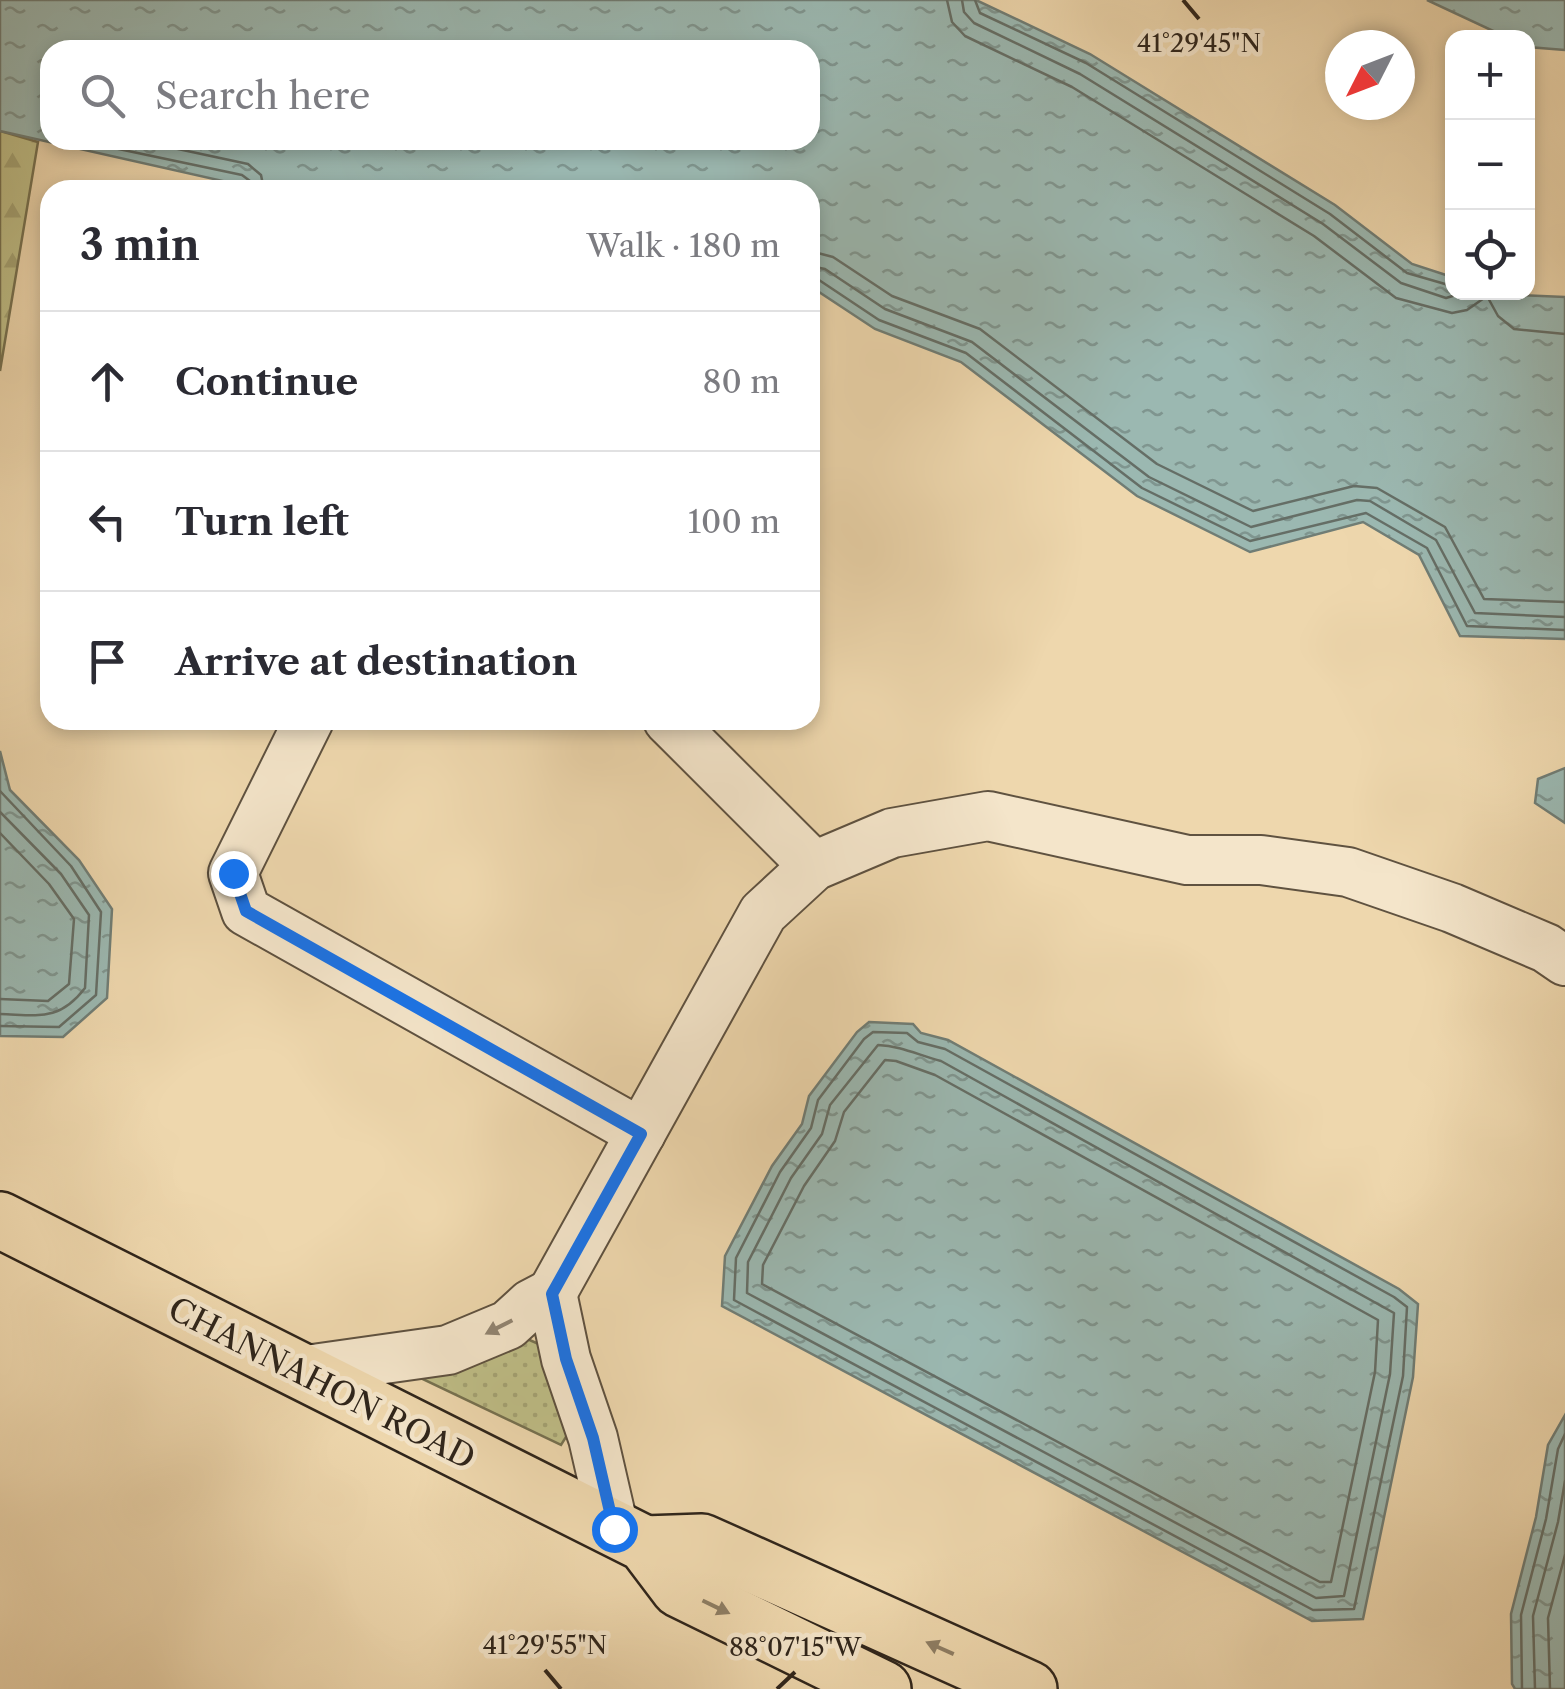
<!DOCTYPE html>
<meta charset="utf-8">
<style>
body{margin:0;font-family:"Libre Caslon Text",serif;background:#f7f7f7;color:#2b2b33}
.controls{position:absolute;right:30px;top:30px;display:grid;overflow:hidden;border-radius:20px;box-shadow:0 5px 15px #0003}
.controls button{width:90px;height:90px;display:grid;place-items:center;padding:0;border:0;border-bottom:2px solid #e1e1e2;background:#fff;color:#2b2b33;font:50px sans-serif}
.compass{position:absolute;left:1325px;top:30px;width:90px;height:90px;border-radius:50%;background:#fff;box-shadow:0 5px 15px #0003;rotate:228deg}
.stop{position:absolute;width:30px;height:30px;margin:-22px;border:8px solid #1a73e8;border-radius:50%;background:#fff}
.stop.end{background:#1a73e8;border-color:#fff;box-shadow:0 2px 10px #0008}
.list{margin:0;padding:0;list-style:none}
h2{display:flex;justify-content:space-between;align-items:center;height:130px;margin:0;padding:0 40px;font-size:42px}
h2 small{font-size:32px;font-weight:400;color:#7c7c81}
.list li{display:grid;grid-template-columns:65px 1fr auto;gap:30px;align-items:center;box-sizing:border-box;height:140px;padding:0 40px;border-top:2px solid #e1e1e2}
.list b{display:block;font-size:38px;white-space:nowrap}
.list em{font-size:32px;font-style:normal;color:#7c7c81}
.icon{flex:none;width:55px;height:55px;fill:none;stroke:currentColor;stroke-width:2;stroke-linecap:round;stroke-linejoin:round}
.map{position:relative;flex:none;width:1565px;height:1689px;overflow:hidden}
.search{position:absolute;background:#fff;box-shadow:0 5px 15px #0003;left:40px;top:40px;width:780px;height:110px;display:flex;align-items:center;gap:25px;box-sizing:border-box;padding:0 35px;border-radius:30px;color:#7c7c81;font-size:38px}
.panel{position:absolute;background:#fff;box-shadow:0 5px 15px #0003;left:40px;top:180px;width:780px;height:550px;border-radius:30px}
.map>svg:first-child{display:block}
</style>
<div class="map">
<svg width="1565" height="1689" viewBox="0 0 1565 1689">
<defs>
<pattern id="grass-dots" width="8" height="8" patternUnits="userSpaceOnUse" patternTransform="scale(2.5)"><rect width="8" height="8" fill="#bebd86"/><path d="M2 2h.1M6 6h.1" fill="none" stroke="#a4a273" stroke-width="1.8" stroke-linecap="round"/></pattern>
<pattern id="forest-firs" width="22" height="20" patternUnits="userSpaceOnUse" patternTransform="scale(2.5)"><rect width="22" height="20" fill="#bebd86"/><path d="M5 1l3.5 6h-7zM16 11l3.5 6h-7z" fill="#a4a273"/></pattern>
<pattern id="water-ripples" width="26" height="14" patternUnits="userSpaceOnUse" patternTransform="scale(2.5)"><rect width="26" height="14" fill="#9bb8b1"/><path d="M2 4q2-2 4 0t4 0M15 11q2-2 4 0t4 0" fill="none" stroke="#7f958f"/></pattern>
</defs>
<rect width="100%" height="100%" fill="#eed7ad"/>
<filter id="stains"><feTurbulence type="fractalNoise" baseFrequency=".002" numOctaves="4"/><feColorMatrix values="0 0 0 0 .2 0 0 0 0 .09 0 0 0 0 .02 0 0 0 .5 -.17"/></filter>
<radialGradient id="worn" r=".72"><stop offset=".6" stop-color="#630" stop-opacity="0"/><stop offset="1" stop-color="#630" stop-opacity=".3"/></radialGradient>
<polygon fill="url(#grass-dots)" stroke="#767150" stroke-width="2.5" points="525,1338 541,1345 571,1429 561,1445 410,1373"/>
<polygon fill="url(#forest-firs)" stroke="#767150" stroke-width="2.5" points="0,131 38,142 0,371"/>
<g fill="url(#water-ripples)" stroke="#707d75" stroke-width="2.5" fill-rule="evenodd">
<path d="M 0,0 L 976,0 L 1090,54 L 1335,205 L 1412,264 L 1452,277 L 1452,292 L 1565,297 L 1565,639 L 1460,636 L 1419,555 L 1363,522 L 1250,552 L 1137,496 L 961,362 L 875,329 L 810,286 L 810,190 L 263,190 L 0,131 ZM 50,50 L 810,50 L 810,140 L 50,140 Z"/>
<polygon points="1427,0 1565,0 1565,50 1528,47 1528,38 1506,37"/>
<polygon points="0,751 10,790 79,860 112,909 107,998 63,1037 0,1036"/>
<polygon points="1565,768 1565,823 1535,803 1538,779"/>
<polygon points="869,1022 913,1024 921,1033 948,1040 1399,1289 1418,1304 1413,1377 1363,1619 1312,1621 722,1306 725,1256 772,1166 802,1124 809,1096 857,1032"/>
<polygon points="1565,1415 1565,1689 1515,1689 1512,1684 1511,1614 1536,1517 1548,1445"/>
</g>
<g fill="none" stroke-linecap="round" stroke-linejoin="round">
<g stroke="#656e66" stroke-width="2.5">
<polyline points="947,0 952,22 965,36 1072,87 1314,236 1396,298 1452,313 1467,310 1487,296 1498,316 1514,329 1565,334"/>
<polyline points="962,0 964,12 974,23 1080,74 1323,224 1401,283 1446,298 1466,292"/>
<polyline points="975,0 980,13 1086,63 1330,214 1407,273 1452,286"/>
<polyline points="76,140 242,175 250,181 251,190"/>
<polyline points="136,140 248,164 261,175 264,190"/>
<polyline points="810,251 833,257 892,296 980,329 1157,464 1253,511 1354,486 1377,488 1445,527 1484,599 1565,602"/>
<polyline points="810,266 825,269 885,309 972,342 1149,477 1251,527 1357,500 1370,501 1436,540 1475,613 1565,617"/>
<polyline points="810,279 819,280 879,320 966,353 1142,488 1250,541 1366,513 1427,548 1467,626 1565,630"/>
<polyline points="0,791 71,866 101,912 96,995 59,1027 0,1026"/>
<path d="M 0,812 L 61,874 L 89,915 L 85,988 C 59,1022 38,1015 0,1014"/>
<polyline points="0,833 49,884 74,919 69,984 48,1001 0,999"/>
<polygon points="873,1032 907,1033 918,1042 945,1049 1394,1297 1407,1307 1403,1376 1354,1609 1313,1610 734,1300 736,1258 780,1172 811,1128 818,1100 864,1039"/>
<path d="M 878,1045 C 901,1046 918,1055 941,1061 L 1394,1313 L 1390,1374 L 1344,1596 L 1316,1598 L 747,1293 L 748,1262 L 791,1178 L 822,1134 L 830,1105 Z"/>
<polygon points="885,1060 896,1061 935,1075 1378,1320 1375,1372 1331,1582 1320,1582 762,1284 763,1265 804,1186 835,1141 844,1112"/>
<polyline points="1522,1689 1521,1615 1546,1519 1558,1449 1565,1434"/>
<polyline points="1535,1689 1533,1616 1558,1522 1565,1481"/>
<polyline points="1550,1689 1548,1618 1565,1555"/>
</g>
<defs>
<g id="minor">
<polyline points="309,720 233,873 246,911 641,1133"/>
<polyline points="668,720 814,866"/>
<polyline points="552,1293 763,913 814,866 892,833 988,816 1187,860 1261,860 1348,872 1452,908 1546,948 1565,961"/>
<polyline points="299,1371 448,1350 508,1325 531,1304 552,1293 566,1359 593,1438 614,1529"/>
</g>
<g id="major">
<polyline points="0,1220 645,1544 679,1589 883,1689"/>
<polyline points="645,1544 702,1542 1029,1689"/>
</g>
</defs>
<use href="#minor" stroke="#5f5240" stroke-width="52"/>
<use href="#major" stroke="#2f251b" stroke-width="60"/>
<use href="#minor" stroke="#f4e5ca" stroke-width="48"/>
<use href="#major" stroke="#eed7ad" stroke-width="55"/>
</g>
<defs><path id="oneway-solid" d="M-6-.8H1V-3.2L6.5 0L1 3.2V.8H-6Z" transform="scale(2.5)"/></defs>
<use fill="#928572" href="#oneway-solid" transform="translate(499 1327) rotate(153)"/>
<g fill="#8e7e64">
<use href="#oneway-solid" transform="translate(716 1607) rotate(26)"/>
<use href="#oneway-solid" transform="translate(940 1648) rotate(-156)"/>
</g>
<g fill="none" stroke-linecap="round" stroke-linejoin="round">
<polyline stroke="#1a73e8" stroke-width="12" points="233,873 246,911 641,1134 552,1294 566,1359 593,1438 614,1529"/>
</g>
<path fill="none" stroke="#2f251b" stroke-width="4" d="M 1183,0 L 1199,19M 545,1670 L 561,1689M 777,1689 L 795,1672"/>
<g text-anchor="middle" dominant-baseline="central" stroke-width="9" stroke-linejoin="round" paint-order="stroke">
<g font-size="32" fill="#2f251b" stroke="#f4e5ca">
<text transform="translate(322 1383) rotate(27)">CHANNAHON ROAD</text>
</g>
</g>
<g font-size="25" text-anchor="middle" fill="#2f251b" stroke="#f4e5ca" stroke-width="9" stroke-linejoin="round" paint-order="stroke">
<text x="1199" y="52">41°29'45"N</text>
<text x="545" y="1654">41°29'55"N</text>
<text x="795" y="1656">88°07'15"W</text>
</g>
<rect width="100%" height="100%" filter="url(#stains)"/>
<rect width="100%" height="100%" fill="url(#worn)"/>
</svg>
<div class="controls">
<button>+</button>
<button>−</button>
<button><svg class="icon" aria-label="locate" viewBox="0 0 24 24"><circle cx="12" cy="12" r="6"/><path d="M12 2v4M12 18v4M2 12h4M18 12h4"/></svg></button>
</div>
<svg class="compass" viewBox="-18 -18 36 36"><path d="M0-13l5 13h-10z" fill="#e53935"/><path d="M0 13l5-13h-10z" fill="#7c7c81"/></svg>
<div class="stop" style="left:614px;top:1529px"></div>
<div class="stop end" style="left:233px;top:873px"></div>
<div class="search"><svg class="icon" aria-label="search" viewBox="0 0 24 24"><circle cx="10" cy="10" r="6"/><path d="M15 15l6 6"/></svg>Search here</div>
<section class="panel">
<h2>3 min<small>Walk · 180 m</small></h2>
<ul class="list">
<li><svg class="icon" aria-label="ahead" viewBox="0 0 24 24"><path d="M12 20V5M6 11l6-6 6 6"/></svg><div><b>Continue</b></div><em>80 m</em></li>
<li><svg class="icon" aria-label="left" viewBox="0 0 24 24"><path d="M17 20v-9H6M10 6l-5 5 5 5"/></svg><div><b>Turn left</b></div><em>100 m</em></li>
<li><svg class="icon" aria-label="arrive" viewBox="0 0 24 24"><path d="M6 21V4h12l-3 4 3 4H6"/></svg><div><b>Arrive at destination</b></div></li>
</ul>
</section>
</div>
